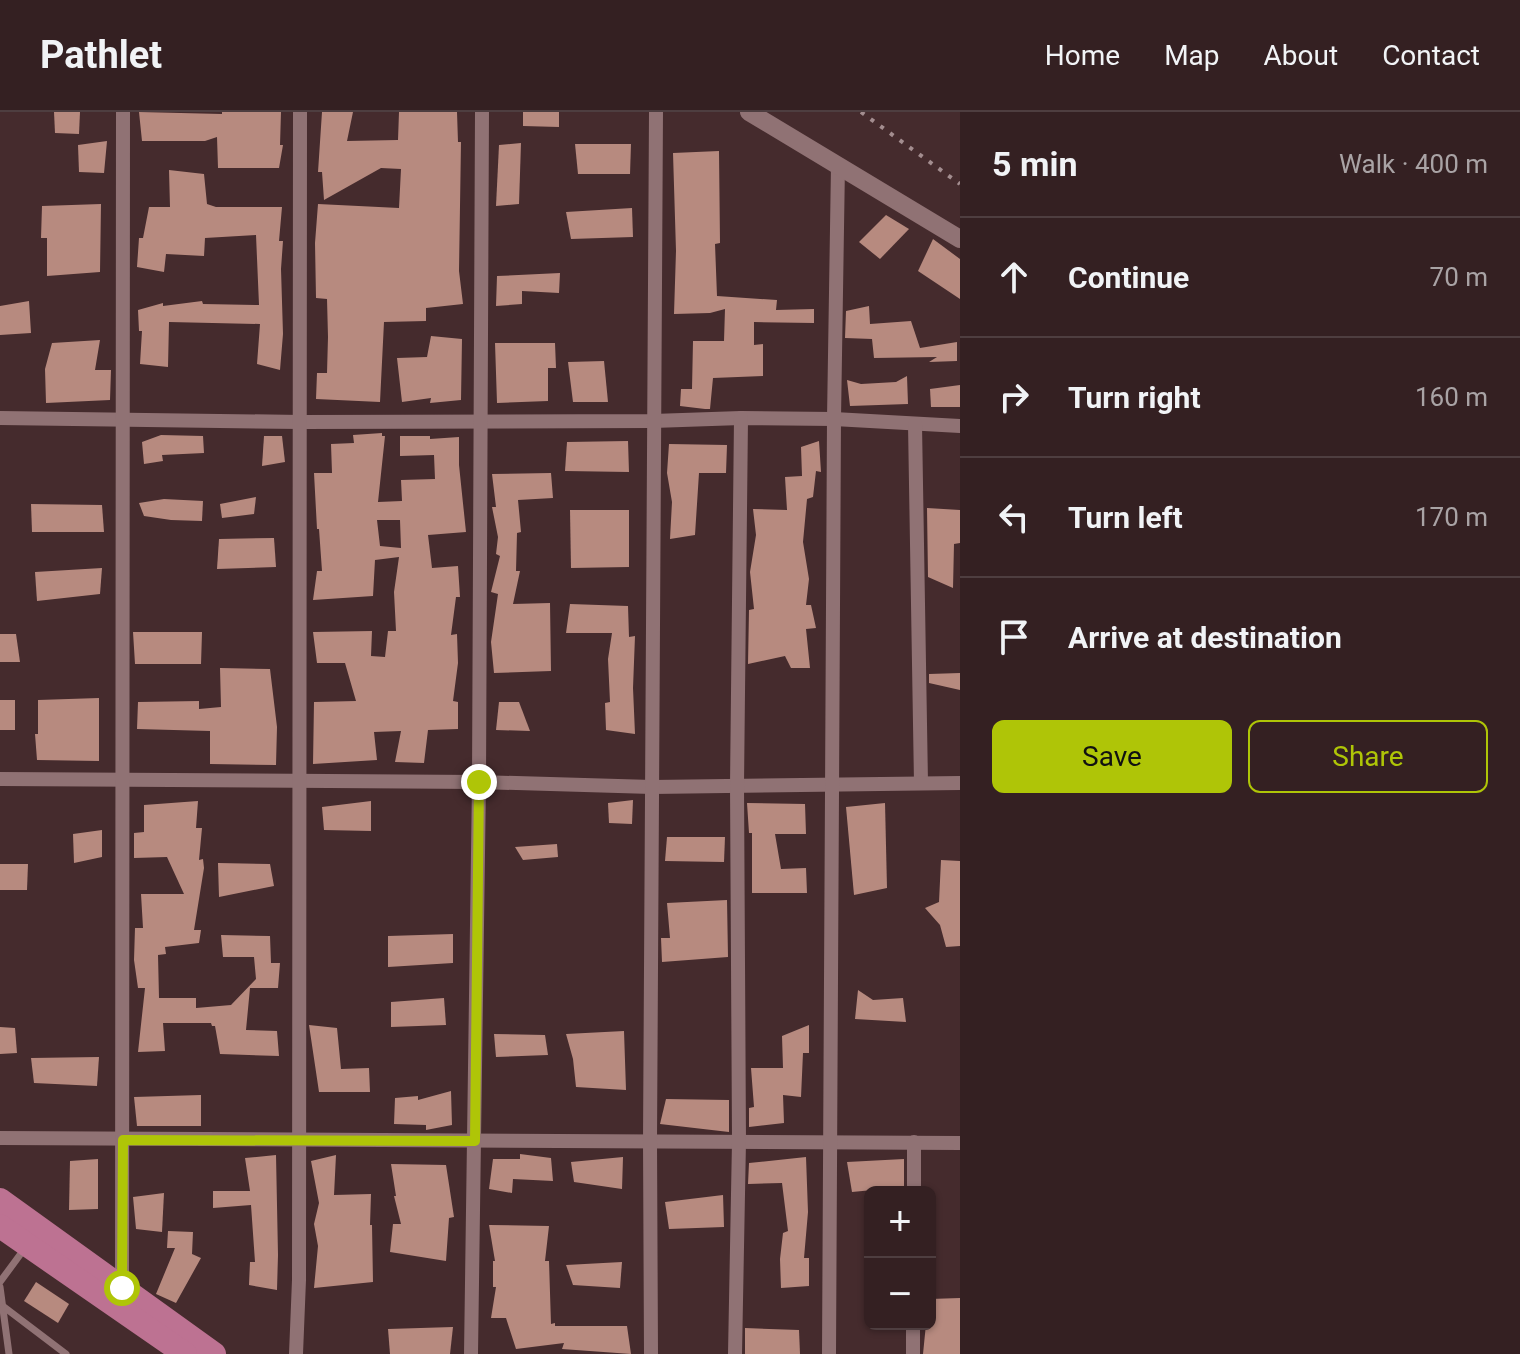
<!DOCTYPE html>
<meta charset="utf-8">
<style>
body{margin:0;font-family:Roboto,sans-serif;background:#3f2d2f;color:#f1f3f6}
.controls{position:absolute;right:24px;bottom:24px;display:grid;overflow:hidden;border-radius:12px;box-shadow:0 2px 6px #0004}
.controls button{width:72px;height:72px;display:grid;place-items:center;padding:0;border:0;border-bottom:2px solid #4e3e40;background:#342022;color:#f1f3f6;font:40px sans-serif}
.stop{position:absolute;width:24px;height:24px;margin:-18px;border:6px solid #afc507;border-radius:50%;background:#fff}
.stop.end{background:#afc507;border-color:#fff;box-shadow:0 2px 8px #0008}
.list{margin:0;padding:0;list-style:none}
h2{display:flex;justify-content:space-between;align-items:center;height:104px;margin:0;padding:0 32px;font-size:34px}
h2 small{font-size:26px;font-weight:400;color:#a9a3a5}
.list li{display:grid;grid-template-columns:52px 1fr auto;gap:24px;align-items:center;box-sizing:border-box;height:120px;padding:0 32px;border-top:2px solid #4e3e40}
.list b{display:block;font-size:30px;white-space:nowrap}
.list em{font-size:26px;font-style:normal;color:#a9a3a5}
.actions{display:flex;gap:16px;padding:24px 32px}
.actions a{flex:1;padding:18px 0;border:2px solid #afc507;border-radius:12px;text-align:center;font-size:28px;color:#afc507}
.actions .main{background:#afc507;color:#111}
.icon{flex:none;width:44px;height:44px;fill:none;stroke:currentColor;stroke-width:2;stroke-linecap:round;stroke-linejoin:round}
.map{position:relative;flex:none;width:960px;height:1242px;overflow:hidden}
header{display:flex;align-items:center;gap:48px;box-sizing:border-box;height:112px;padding:0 40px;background:#342022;border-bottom:2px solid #4e3e40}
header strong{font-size:38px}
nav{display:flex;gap:44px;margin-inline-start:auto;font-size:28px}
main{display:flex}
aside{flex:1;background:#342022}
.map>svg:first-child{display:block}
</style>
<header>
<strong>Pathlet</strong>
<nav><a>Home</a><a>Map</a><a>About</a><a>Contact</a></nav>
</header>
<main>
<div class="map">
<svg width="960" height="1242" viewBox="0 0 960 1242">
<rect width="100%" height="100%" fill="#452b2d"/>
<g fill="#b78a7f" fill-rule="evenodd">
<polygon points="54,0 80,0 79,22 55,21"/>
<polygon points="139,0 222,2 222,0 281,0 280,33 283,33 279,56 218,56 217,25 205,29 142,29"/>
<polygon points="322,0 353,0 347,29 398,28 399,0 457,0 458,30 461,30 459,159 463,192 426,196 426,209 384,210 380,290 316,287 317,261 327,261 328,225 327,187 316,186 315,131 318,92 399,96 401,57 381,56 324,88 322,60 318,60"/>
<polygon points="523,0 559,0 559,15 523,14"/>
<polygon points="107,29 104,61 79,60 78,33"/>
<polygon points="521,31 519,92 496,94 499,33"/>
<polygon points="575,32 631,32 630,62 578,62"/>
<polygon points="719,39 720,131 715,132 717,184 777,188 776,198 814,197 814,211 754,210 754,233 763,232 763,264 713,266 710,297 705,297 680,294 681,277 692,277 693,229 724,229 725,197 710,201 674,202 676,139 673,41"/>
<polygon points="169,58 204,62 207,92 216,95 282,95 279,129 283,129 281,157 283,222 280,258 257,252 260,212 169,210 168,255 140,252 142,219 139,219 138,198 163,191 163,194 202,189 203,192 259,193 256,123 205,126 204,144 166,142 164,160 137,155 139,126 143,126 149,95 170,95"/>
<polygon points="101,92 100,160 47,164 47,126 41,126 42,94"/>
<polygon points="632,96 633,125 571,127 566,100"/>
<polygon points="886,103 909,117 880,147 859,130"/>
<polygon points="933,127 960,147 960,187 918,159"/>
<polygon points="560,161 559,181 522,179 522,192 496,194 497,164"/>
<polygon points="29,189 31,221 0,223 0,194"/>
<polygon points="869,194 870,212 911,209 920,236 957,230 957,249 929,250 937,245 874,246 872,227 845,226 846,199"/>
<polygon points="431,224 462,227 461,288 430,291 431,286 402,290 397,246 427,245"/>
<polygon points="100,228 95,258 111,258 110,288 46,291 45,257 52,231"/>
<polygon points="495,231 555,231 556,256 548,256 548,289 497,291"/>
<polygon points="604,249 608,290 573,290 568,250"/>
<polygon points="907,264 908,292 850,294 847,268 861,272 896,270"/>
<polygon points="960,273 960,295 931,295 930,277"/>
<path d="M 382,321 L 382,324 L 385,324 L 378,390 L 402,389 L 401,368 L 435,367 L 434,343 L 400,344 L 400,324 L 430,324 L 430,327 L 459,325 L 459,353 L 466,420 L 428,423 L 432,456 L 458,454 L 460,485 L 456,485 L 451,523 L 457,522 L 458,551 L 453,589 L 458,590 L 458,617 L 428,618 L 424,651 L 395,650 L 401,619 L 374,620 L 377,648 L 313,652 L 314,590 L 356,589 L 345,551 L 317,551 L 313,520 L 372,519 L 371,544 L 385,545 L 388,519 L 396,519 L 394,480 L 399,445 L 375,448 L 373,484 L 313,488 L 317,459 L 322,459 L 319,417 L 317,417 L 314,361 L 332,361 L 331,332 L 354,331 L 353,323 ZM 377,408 L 400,408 L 401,436 L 380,434 Z"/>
<polygon points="161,323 203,324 204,341 162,343 163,349 144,352 142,330"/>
<polygon points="264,324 282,324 285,350 262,354"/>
<polygon points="628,329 629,360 565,359 567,330"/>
<polygon points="819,329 821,360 816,359 813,385 807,387 803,430 809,467 806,493 811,493 816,516 806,517 810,556 791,556 785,544 748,552 749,498 754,497 750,460 756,423 753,397 787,398 785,365 802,364 801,335"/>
<polygon points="669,332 727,333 726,361 699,361 695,423 670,427 672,390 667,361"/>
<polygon points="551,361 553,386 518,388 521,420 517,421 516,459 520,459 513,492 550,491 551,559 494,561 491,530 498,482 491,480 500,444 496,442 498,425 492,395 496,395 492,362"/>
<polygon points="256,385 254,402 222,406 220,392"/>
<polygon points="164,387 203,389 202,409 171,408 144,404 139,391"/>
<polygon points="31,392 102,393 104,420 32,420"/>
<polygon points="927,396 960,398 960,431 954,432 953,476 928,465"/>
<polygon points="570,398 629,398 629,455 571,456"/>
<polygon points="274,426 276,455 217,457 219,427"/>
<polygon points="102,456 100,482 37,489 35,460"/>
<polygon points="570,492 628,494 629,525 635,524 633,576 635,622 606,618 605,591 610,590 608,547 612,521 566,521"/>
<polygon points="133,520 202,520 201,552 135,552"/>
<polygon points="0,522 16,522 20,550 0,550"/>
<polygon points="220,556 270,557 277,615 276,653 210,652 210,619 137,617 138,590 199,589 199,597 221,595"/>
<polygon points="960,561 960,578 929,571 929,562"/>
<polygon points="99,586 99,649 37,648 35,622 38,622 38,588"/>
<rect x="0" y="588" width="15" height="30"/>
<polygon points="499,590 519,590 530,619 496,618"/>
<polygon points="633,688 632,712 609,711 608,691"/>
<polygon points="198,689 196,716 202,716 199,748 203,747 204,756 194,818 201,818 199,831 165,835 166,842 158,843 159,886 196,886 196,896 231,893 256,867 254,845 223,845 221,823 270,824 271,851 280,851 278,876 250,876 246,918 277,919 279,944 220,942 215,914 212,914 211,911 163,911 165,939 138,940 145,876 138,876 134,848 135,816 143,816 141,782 184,782 167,745 134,746 134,721 144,720 144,693"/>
<polygon points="371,689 371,719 324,718 322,695"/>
<polygon points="747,691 805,692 806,722 775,722 781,757 806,756 807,781 752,781 752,721 749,721"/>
<polygon points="885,691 887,776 854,783 846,695"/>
<polygon points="102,718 102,745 74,751 73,722"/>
<polygon points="667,725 725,725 724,750 665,749"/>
<polygon points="557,732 558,745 523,748 515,735"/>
<polygon points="941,748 960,749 960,834 946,835 940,813 925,796 939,790"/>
<polygon points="218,751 270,752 274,774 219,785"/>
<polygon points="0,752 28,752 27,778 0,778"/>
<polygon points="727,788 728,845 662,850 661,826 670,826 667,791"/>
<polygon points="453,822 453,851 388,855 388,824"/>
<polygon points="858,878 873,888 903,886 906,910 855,907"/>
<polygon points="444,886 446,913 391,915 391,890"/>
<polygon points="309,913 337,916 341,957 369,956 370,980 319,980"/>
<polygon points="809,913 809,941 803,941 801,985 783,983 784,1011 749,1015 749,996 754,995 751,956 783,956 782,924"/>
<polygon points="0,915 15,916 17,941 0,942"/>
<polygon points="624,919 626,978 576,975 573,947 566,922"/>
<polygon points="494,922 545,923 548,943 496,945"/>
<polygon points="99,945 97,974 34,971 31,946"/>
<polygon points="451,979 452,1013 426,1018 426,1013 394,1012 395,986 418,984 418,988"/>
<polygon points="201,983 201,1014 137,1014 134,985"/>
<polygon points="666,987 729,988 729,1020 660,1012"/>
<polygon points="520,1042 551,1046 553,1069 513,1067 512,1081 489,1077 493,1047 520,1047"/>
<polygon points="276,1043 278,1143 277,1178 249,1173 250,1150 255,1150 251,1093 213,1096 213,1079 250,1079 245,1046"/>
<polygon points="336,1043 334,1083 371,1082 370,1113 372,1113 373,1170 314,1176 318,1134 314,1112 319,1091 311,1049"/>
<polygon points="623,1045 622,1077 574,1070 571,1050"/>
<polygon points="806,1045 808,1100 804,1146 809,1146 809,1174 781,1176 780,1147 783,1121 788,1119 782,1071 748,1072 749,1051"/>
<polygon points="98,1047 98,1097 69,1098 70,1049"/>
<polygon points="904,1047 904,1075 852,1080 847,1050"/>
<polygon points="391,1052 446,1053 454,1105 449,1106 446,1149 390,1140 393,1112 401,1112 394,1084 396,1084"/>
<polygon points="164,1081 162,1120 136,1117 133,1085"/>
<polygon points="723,1083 724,1115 669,1117 665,1090"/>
<polygon points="489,1113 549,1114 545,1149 549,1149 551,1212 555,1211 555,1214 627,1214 631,1242 562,1237 564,1231 516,1237 506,1206 491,1206 496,1175 493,1175 493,1149 495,1149"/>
<polygon points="168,1119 193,1120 192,1142 201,1146 176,1191 156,1182 175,1136 167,1136"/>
<polygon points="622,1150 620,1176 573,1173 566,1153"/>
<polygon points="36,1170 69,1192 58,1211 24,1189"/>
<polygon points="960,1186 960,1242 923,1242 926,1212 930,1212 930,1187"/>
<polygon points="453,1215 450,1242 390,1242 388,1217"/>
<polygon points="745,1216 799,1218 800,1242 745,1242"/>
</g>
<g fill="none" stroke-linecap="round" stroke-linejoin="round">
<g stroke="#907274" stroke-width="7">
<polyline points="0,1170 25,1136"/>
<polyline points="0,1175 9,1242"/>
<polyline points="4,1195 66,1242"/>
</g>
<g stroke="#907274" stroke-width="14">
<polyline points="0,306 301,310 653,309 741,306 834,307 960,314"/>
<polyline points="915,312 921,671"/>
<polyline points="0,667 479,670 652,675 960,671"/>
<polyline points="0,1026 960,1031"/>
<polyline points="914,1080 914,1030"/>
<polyline points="122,1176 123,0"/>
<polyline points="296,1242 299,1168 300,0"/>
<polyline points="471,1242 479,670 482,0"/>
<polyline points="651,1242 650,1029 656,0"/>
<polyline points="735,1242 739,1029 737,673 741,306"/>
<polyline points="829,1242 834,307 838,53"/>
<polyline points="913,1242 913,1212"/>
</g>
<polyline stroke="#907274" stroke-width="18" points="749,0 960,127"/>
<g stroke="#bd7292" stroke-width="24">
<polyline points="0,1088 214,1242"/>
<polyline points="0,1114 185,1242"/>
</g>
<polyline stroke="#a38d8f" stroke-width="4" stroke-dasharray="4 8" stroke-linecap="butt" points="861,0 960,72"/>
</g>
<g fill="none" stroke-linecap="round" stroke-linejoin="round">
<polyline stroke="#afc507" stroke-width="10" points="122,1176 123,1028 475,1029 479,670"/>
</g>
</svg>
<div class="controls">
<button>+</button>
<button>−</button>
</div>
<div class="stop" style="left:122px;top:1176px"></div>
<div class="stop end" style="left:479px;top:670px"></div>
</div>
<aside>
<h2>5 min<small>Walk · 400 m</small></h2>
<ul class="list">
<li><svg class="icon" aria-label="ahead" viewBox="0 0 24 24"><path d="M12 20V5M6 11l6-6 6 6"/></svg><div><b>Continue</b></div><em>70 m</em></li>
<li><svg class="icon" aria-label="right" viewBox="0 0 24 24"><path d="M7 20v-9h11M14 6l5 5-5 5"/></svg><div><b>Turn right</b></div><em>160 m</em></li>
<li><svg class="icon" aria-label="left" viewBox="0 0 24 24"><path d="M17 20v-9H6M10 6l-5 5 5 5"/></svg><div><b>Turn left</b></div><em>170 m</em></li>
<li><svg class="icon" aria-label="arrive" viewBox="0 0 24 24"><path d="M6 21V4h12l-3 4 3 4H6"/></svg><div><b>Arrive at destination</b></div></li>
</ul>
<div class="actions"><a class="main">Save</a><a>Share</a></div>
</aside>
</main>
